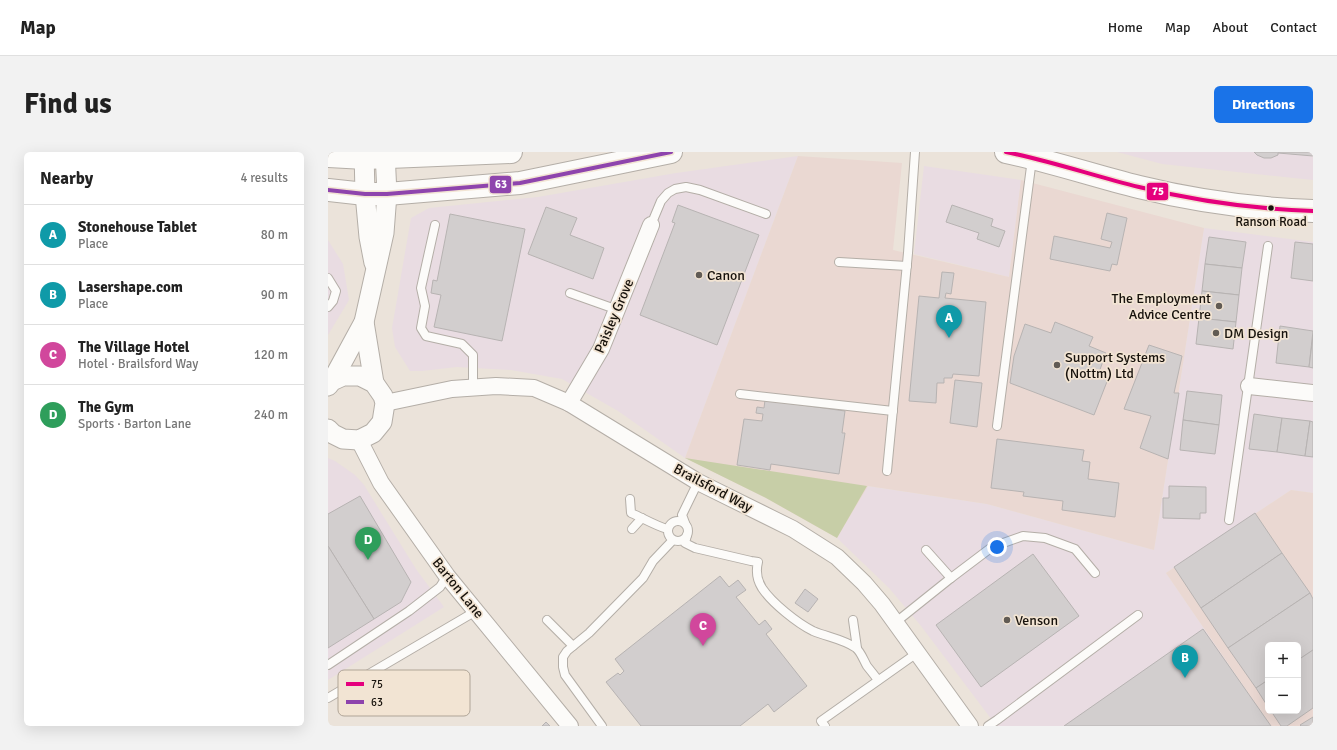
<!DOCTYPE html>
<meta charset="utf-8">
<style>
body{margin:0;font-family:Signika,sans-serif;background:#f2f2f2;color:#222}
.controls{position:absolute;right:12px;bottom:12px;display:grid;overflow:hidden;border-radius:6px;box-shadow:0 4px 16px #0002}
.controls button{width:36px;height:36px;display:grid;place-items:center;padding:0;border:0;border-bottom:1px solid #e0e0e0;background:#fff;color:#222;font:20px sans-serif}
.you{position:absolute;left:669px;top:395px;width:14px;height:14px;margin:-10px;border:3px solid #fff;border-radius:50%;background:#1a73e8;box-shadow:0 0 0 6px #1a73e833}
.badge{display:grid;place-items:center;width:26px;height:26px;border-radius:50%;background:#1a73e8;color:#fff;font-size:13px;font-weight:700}
.pin{position:absolute;translate:-50% -33px;filter:drop-shadow(0 1px 2px #0008)}
.pin::after{content:'';position:absolute;top:21px;width:14px;height:12px;background:inherit;clip-path:polygon(0 0,100% 0,50% 100%)}
.list{margin:0;padding:0;list-style:none}
h2{display:flex;justify-content:space-between;align-items:center;height:52px;margin:0;padding:0 16px;font-size:17px}
h2 small{font-size:13px;font-weight:400;color:#767676}
.list li{display:grid;grid-template-columns:26px 1fr auto;gap:12px;align-items:center;box-sizing:border-box;height:60px;padding:0 16px;border-top:1px solid #e0e0e0}
.list b{display:block;font-size:15px;white-space:nowrap}
.list p{margin:0;font-size:13px;white-space:nowrap;color:#767676}
.list em{font-size:13px;font-style:normal;color:#767676}
.map{position:relative;flex:none;width:985px;height:574px;overflow:hidden;border-radius:6px}
header{display:flex;align-items:center;gap:24px;box-sizing:border-box;height:56px;padding:0 20px;background:#fff;border-bottom:1px solid #e0e0e0}
header strong{font-size:19px}
nav{display:flex;gap:22px;margin-inline-start:auto;font-size:14px}
.intro{display:flex;align-items:center;justify-content:space-between;box-sizing:border-box;height:96px;padding:0 24px}
h1{margin:0;font-size:28px}
.button{padding:10px 18px;border-radius:6px;background:#1a73e8;color:#fff;font-size:14px;font-weight:700}
main{display:flex;gap:24px;padding:0 24px}
aside{flex:1;background:#fff;border-radius:6px;box-shadow:0 4px 16px #0002}
.map>svg:first-child{display:block}
</style>
<header>
<strong>Map</strong>
<nav><a>Home</a><a>Map</a><a>About</a><a>Contact</a></nav>
</header>
<div class="intro"><h1>Find us</h1><a class="button">Directions</a></div>
<main>
<aside>
<h2>Nearby<small>4 results</small></h2>
<ul class="list">
<li><span class="badge" style="background:#0f9aa8">A</span><div><b>Stonehouse Tablet</b><p>Place</p></div><em>80 m</em></li>
<li><span class="badge" style="background:#0f9aa8">B</span><div><b>Lasershape.com</b><p>Place</p></div><em>90 m</em></li>
<li><span class="badge" style="background:#d1479c">C</span><div><b>The Village Hotel</b><p>Hotel · Brailsford Way</p></div><em>120 m</em></li>
<li><span class="badge" style="background:#2e9e5b">D</span><div><b>The Gym</b><p>Sports · Barton Lane</p></div><em>240 m</em></li>
</ul>
</aside>
<div class="map">
<svg width="985" height="574" viewBox="0 0 985 574">
<rect width="100%" height="100%" fill="#ebe3da"/>
<g fill="#e9dce2">
<polygon points="789,0 985,0 985,28 834,12"/>
<polygon points="470,4 357,306 290,259 234,227 183,218 129,215 94,219 82,219 67,195 64,176 83,66 101,56 210,45 348,21"/>
<polygon points="596,14 693,28 681,125 586,102"/>
<polygon points="876,76 985,90 985,341 963,338 838,421 943,574 665,574 667,572 593,474 561,436 509,386 539,334 659,352 826,398"/>
<polygon points="0,88 15,112 21,148 0,183"/>
<polygon points="0,306 7,309 27,323 36,333 88,417 116,455 0,528"/>
</g>
<g fill="#ead8d2" fill-rule="evenodd">
<polygon points="470,4 574,11 565,98 681,125 693,28 876,76 826,398 659,352 540,334 509,386 438,346 357,306"/>
<path d="M 963,338 L 985,341 L 985,574 L 943,574 L 838,421 ZM 940,493 L 970,493 L 970,559 L 940,559 Z"/>
</g>
<polygon fill="#c7cea7" points="357,306 539,334 509,386 438,346"/>
<g fill="#d2cece" stroke="#b7b3b2">
<polygon points="926,0 985,0 985,4 950,1 950,3 943,6 936,6 929,3"/>
<polygon points="350,53 431,83 389,193 312,163 347,71 344,70"/>
<polygon points="624,53 665,67 663,74 677,79 671,95 649,87 651,81 618,70"/>
<polygon points="218,55 249,66 242,83 276,96 265,127 200,102"/>
<polygon points="779,61 799,66 789,113 784,112 782,119 722,107 726,84 782,96 784,90 773,87"/>
<polygon points="122,62 197,77 174,189 106,175 113,143 103,141 105,128 109,129"/>
<polygon points="881,85 918,90 914,116 877,112"/>
<polygon points="967,90 985,92 985,129 963,126"/>
<polygon points="877,112 914,116 911,143 874,139"/>
<polygon points="614,120 626,121 623,142 618,141 617,146 658,150 651,224 625,222 624,226 616,226 616,231 609,231 608,251 581,249 591,144 611,146"/>
<polygon points="874,139 911,143 908,170 871,166"/>
<polygon points="871,166 908,170 905,197 868,192"/>
<polygon points="727,170 765,185 761,194 778,201 770,223 780,227 766,263 682,231 686,204 697,172 723,181"/>
<polygon points="952,174 985,179 981,215 948,211"/>
<polygon points="985,184 985,216 981,215"/>
<polygon points="821,193 854,204 846,241 851,241 840,307 812,296 823,264 796,257"/>
<polygon points="627,228 654,231 649,275 622,271"/>
<polygon points="859,239 894,243 891,273 855,268"/>
<polygon points="437,248 517,259 514,281 517,281 511,322 443,312 442,318 409,313 416,267 434,269 435,262 428,261 429,255 436,256"/>
<polygon points="926,262 954,266 949,300 921,297"/>
<polygon points="954,266 982,269 977,304 949,300"/>
<polygon points="855,268 891,273 887,302 852,298"/>
<polygon points="982,269 985,270 985,305 977,304"/>
<polygon points="669,287 756,298 754,309 762,310 760,327 791,331 787,365 734,358 735,349 695,344 696,340 663,336"/>
<polygon points="841,334 878,335 878,361 872,361 872,367 835,366 835,346 841,346"/>
<polygon points="32,344 83,430 73,450 46,467 0,394 0,362"/>
<polygon points="927,361 954,401 873,456 846,415"/>
<polygon points="0,394 46,467 0,496"/>
<polygon points="954,401 982,441 900,496 873,456"/>
<polygon points="705,402 751,464 653,535 608,473"/>
<polygon points="392,424 401,435 410,428 418,438 408,445 431,473 437,468 444,477 438,482 479,534 446,560 440,552 412,574 313,574 278,530 290,521 292,523 296,519 287,507"/>
<polygon points="477,437 490,447 480,460 467,451"/>
<polygon points="982,441 985,447 985,498 970,508 970,493 940,493 940,528 928,536 900,496"/>
<polygon points="875,477 943,574 736,574"/>
<polygon points="985,498 985,556 959,574 953,574 943,559 970,559 970,508"/>
<polygon points="940,528 940,555 928,536"/>
<polygon points="985,565 985,574 973,574 972,573"/>
<polygon points="218,570 222,574 214,574"/>
</g>
<g fill="none" stroke-linecap="round" stroke-linejoin="round">
<defs>
<g id="service">
<polyline points="107,73 93,136 97,154 93,176 98,184 134,192 145,203 145,235"/>
<polyline points="323,73 333,49 340,41 347,37 358,35 372,38 438,62"/>
<polyline points="511,110 579,114"/>
<polyline points="0,126 8,139 5,149 0,155"/>
<polyline points="242,141 290,158"/>
<polyline points="412,242 565,259"/>
<polyline points="669,274 704,7"/>
<polyline points="559,319 580,101 587,0"/>
<path d="M 302,347 L 303,361 C 315,366 326,373 339,377"/>
<polyline points="901,368 940,94"/>
<circle cx="350" cy="379" r="10"/>
<polyline points="357,371 354,363 370,330"/>
<polyline points="304,377 314,366"/>
<path d="M 359,383 L 357,391 L 367,396 L 423,409 L 430,410 C 428,418 429,428 434,436 C 444,451 469,471 485,479 C 499,485 515,487 528,496 C 533,500 536,509 539,514 C 543,519 547,524 550,528"/>
<polyline points="598,398 623,426"/>
<polyline points="219,468 245,494"/>
<polyline points="525,468 529,496"/>
<polyline points="568,470 623,426 664,395 695,384 717,386 747,397 767,421"/>
<polyline points="0,513 81,459 112,435 119,424"/>
<polyline points="0,546 148,459"/>
<polyline points="274,574 237,523 235,515 235,505 239,499 261,481 315,426 325,409 344,389"/>
<polyline points="497,574 493,569 589,501"/>
<polyline points="660,574 669,568 810,463"/>
</g>
<g id="minor">
<polyline points="921,234 985,241"/>
<polyline points="57,251 124,237 168,234 206,236 241,251 370,330 465,377 509,405 536,431 554,452 642,574"/>
<polyline points="241,251 273,197 323,73"/>
<polyline points="31,288 53,331 119,424 242,574"/>
</g>
<g id="tertiary">
<polyline points="36,0 37,42 41,85 46,111"/>
<polyline points="36,170 46,231"/>
<polyline points="4,229 36,170 56,81 59,42 57,0"/>
<polyline points="0,234 4,229 15,224 32,224 46,231 55,244 57,251 54,270 45,281 31,288 15,287 5,282 0,277"/>
</g>
<g id="primary">
<path d="M 678,0 C 723,9 766,24 811,35 C 868,49 926,57 985,59"/>
<polyline points="0,4 37,6 183,0"/>
<polyline points="0,38 37,42 59,42 192,31 343,0"/>
</g>
</defs>
<use href="#service" stroke="#b4aea7" stroke-width="10"/>
<use href="#minor" stroke="#b4aea7" stroke-width="18"/>
<use href="#tertiary" stroke="#b4aea7" stroke-width="21"/>
<use href="#primary" stroke="#b4aea7" stroke-width="24"/>
<use href="#service" stroke="#fcfbf9" stroke-width="8"/>
<use href="#minor" stroke="#fcfbf9" stroke-width="16"/>
<use href="#tertiary" stroke="#fcfbf9" stroke-width="19"/>
<use href="#primary" stroke="#fcfbf9" stroke-width="22"/>
<defs>
<path id="bus-1" d="M 678,0 C 723,9 766,24 811,35 C 868,49 926,57 985,59"/>
<polyline id="bus-2" points="0,38 37,42 59,42 192,31 343,0"/>
</defs>
<use href="#bus-1" stroke="#f2e4d3" stroke-width="7"/>
<use href="#bus-2" stroke="#f2e4d3" stroke-width="7"/>
<use href="#bus-1" stroke="#e5007d" stroke-width="4"/>
<use href="#bus-2" stroke="#8e44ad" stroke-width="4"/>
</g>
<circle fill="#17120c" stroke="#f2e4d3" stroke-width="1.5" cx="943" cy="56" r="3.5"/>
<g fill="#615b54" stroke="#f2e4d3" stroke-width="1.5">
<circle cx="371" cy="123" r="4"/>
<circle cx="891" cy="154" r="4"/>
<circle cx="888" cy="181" r="4"/>
<circle cx="729" cy="213" r="4"/>
<circle cx="679" cy="468" r="4"/>
</g>
<g text-anchor="middle" dominant-baseline="central" stroke-width="3.5" stroke-linejoin="round" paint-order="stroke">
<g font-size="13" fill="#17120c" stroke="#f2e4d3">
<text x="943" y="70">Ranson Road</text>
</g>
<g font-size="14" fill="#17120c" stroke="#f2e4d3" text-anchor="start">
<text x="379" y="123">Canon</text>
<text x="883" y="146" text-anchor="end">The Employment<tspan x="883" dy="16">Advice Centre</tspan></text>
<text x="896" y="181">DM Design</text>
<text x="737" y="205">Support Systems<tspan x="737" dy="16">(Nottm) Ltd</tspan></text>
<text x="687" y="468">Venson</text>
</g>
<g font-size="14" fill="#17120c" stroke="#f2e4d3">
<text transform="translate(286 164) rotate(-67)">Paisley Grove</text>
<text transform="translate(385 336) rotate(28)">Brailsford Way</text>
<text transform="translate(130 436) rotate(51)">Barton Lane</text>
</g>
</g>
<rect x="10" y="518" width="132" height="46" rx="6" fill="#f2e4d3" stroke="#b0a597" stroke-width="1"/>
<rect x="18" y="530" width="18" height="4" fill="#e5007d"/>
<rect x="18" y="548" width="18" height="4" fill="#8e44ad"/>
<g font-size="11" fill="#17120c">
<text x="43" y="536">75</text>
<text x="43" y="554">63</text>
</g>
<g stroke="#f2e4d3" stroke-width="1.5">
<rect x="161" y="23" width="23" height="19" rx="4" fill="#8e44ad"/>
<rect x="818" y="30" width="23" height="19" rx="4" fill="#e5007d"/>
</g>
<g font-size="11" text-anchor="middle" font-weight="bold" fill="#fff">
<text x="173" y="36">63</text>
<text x="830" y="43">75</text>
</g>
</svg>
<div class="controls">
<button>+</button>
<button>−</button>
</div>
<div class="you"></div>
<div class="pin badge" style="left:621px;top:186px;background:#0f9aa8">A</div>
<div class="pin badge" style="left:857px;top:526px;background:#0f9aa8">B</div>
<div class="pin badge" style="left:375px;top:494px;background:#d1479c">C</div>
<div class="pin badge" style="left:40px;top:408px;background:#2e9e5b">D</div>
</div>
</main>
